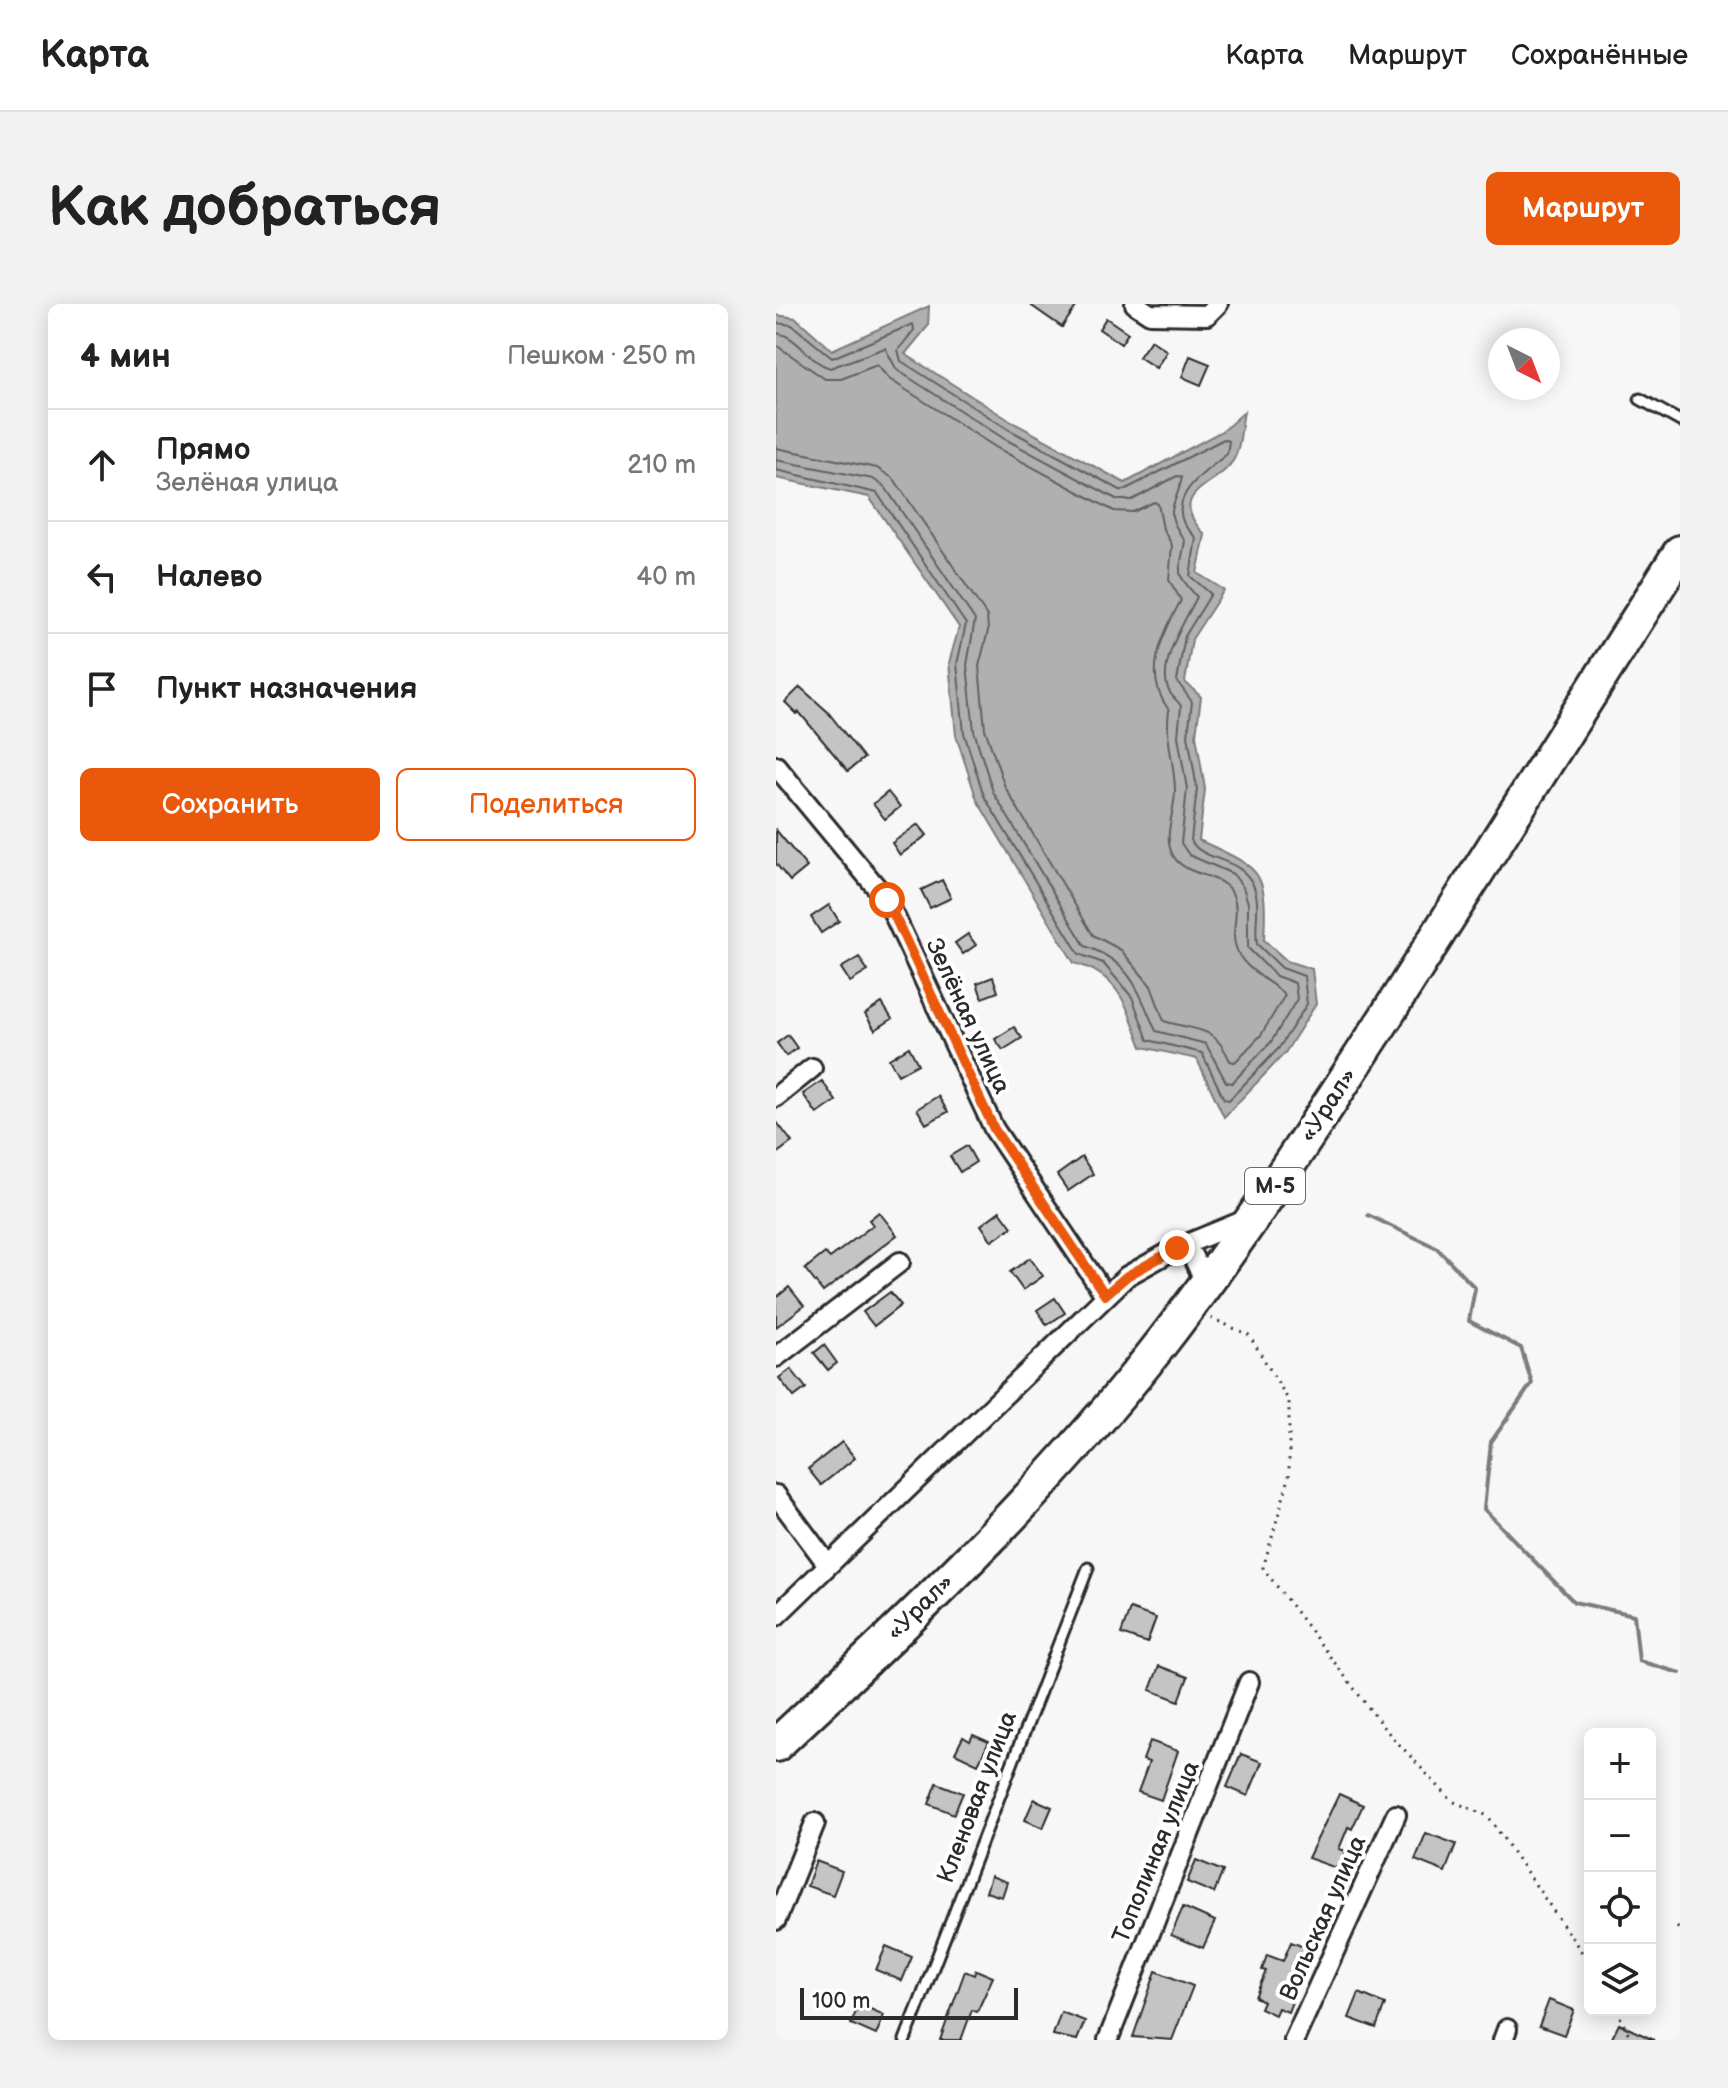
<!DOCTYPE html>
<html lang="ru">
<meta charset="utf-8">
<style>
body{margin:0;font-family:"Balsamiq Sans",sans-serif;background:#f2f2f2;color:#222}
.controls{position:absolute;right:24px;bottom:24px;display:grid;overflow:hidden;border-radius:12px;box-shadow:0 4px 20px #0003}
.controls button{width:72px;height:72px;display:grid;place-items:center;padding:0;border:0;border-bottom:2px solid #e0e0e0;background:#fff;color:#222;font:40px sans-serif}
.compass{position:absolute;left:712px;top:24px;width:72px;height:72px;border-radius:50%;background:#fff;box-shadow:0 4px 20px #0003;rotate:138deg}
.scale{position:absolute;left:24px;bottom:20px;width:218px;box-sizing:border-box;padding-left:8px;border:4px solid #2b2b2b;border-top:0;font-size:22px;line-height:28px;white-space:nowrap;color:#2b2b2b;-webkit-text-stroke:6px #fff;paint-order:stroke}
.stop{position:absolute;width:24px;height:24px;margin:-18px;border:6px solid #ea580c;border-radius:50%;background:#fff}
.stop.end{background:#ea580c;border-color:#fff;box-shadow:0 2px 8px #0008}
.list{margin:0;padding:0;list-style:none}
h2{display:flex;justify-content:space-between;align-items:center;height:104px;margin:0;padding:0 32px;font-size:34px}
h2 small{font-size:26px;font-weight:400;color:#767676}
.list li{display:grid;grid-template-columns:52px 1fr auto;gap:24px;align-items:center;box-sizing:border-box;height:112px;padding:0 32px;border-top:2px solid #e0e0e0}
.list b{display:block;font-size:30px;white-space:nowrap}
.list p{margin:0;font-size:26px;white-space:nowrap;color:#767676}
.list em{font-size:26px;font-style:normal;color:#767676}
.actions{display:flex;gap:16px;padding:24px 32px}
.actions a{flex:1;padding:18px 0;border:2px solid #ea580c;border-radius:12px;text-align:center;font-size:28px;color:#ea580c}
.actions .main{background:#ea580c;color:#fff}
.icon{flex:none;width:44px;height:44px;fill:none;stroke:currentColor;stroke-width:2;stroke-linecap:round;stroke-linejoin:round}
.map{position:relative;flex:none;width:904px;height:1736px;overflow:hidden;border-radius:12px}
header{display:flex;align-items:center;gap:48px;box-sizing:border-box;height:112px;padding:0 40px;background:#fff;border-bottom:2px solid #e0e0e0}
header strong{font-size:38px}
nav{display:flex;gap:44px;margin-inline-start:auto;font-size:28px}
.intro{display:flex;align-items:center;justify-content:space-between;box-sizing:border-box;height:192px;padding:0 48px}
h1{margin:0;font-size:56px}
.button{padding:20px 36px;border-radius:12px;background:#ea580c;color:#fff;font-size:28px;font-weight:700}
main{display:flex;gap:48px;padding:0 48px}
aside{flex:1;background:#fff;border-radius:12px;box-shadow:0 4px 20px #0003}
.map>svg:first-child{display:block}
</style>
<header>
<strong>Карта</strong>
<nav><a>Карта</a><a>Маршрут</a><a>Сохранённые</a></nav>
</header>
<div class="intro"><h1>Как добраться</h1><a class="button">Маршрут</a></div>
<main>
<aside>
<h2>4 мин<small>Пешком · 250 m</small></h2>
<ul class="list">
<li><svg class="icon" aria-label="ahead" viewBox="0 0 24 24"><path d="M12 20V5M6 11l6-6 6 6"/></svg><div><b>Прямо</b><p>Зелёная улица</p></div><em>210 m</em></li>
<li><svg class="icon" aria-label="left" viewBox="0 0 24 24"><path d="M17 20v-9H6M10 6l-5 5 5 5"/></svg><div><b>Налево</b></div><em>40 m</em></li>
<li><svg class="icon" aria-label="arrive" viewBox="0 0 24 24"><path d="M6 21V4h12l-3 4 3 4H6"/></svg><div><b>Пункт назначения</b></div></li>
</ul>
<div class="actions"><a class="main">Сохранить</a><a>Поделиться</a></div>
</aside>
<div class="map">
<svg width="904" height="1736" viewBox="0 0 904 1736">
<rect width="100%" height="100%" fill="#f7f7f7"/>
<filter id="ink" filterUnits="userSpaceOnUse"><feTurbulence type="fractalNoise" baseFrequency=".0125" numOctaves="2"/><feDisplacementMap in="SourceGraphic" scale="16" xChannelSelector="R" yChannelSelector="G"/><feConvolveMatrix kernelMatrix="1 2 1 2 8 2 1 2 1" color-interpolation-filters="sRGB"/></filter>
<g filter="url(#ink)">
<path fill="#b0b0b0" stroke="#7b7b7b" stroke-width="2" d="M 153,2 L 152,22 L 129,50 L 236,118 L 349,179 L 448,126 L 468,108 C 465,121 465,141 459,153 C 444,184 386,185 429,231 L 421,269 L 448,286 L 416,335 L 409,378 L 425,393 L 420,431 L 429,485 L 423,536 C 484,565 492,563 488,636 L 511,657 L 536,665 L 540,700 L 509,749 L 448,813 L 421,755 L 366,743 C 351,703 343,670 298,659 L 201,496 L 180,431 L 173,359 L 183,323 L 93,193 L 0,174 L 0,11 L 20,14 L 56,46 Z"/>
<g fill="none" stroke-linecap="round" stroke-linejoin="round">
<g stroke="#606060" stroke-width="2">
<path d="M 0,19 L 16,21 L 56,54 L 137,20 L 138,26 L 122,46 L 125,57 L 232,125 L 346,187 L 448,135 L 453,137 L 451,150 C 432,166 393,189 408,220 C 411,225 417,230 420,234 L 414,272 L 435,290 L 409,332 L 401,377 L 416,398 L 412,431 L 421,485 L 415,536 C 425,559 466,551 478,583 C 485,602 478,620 481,640 L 506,664 L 528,672 L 531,700 L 503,744 L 453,796 L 448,795 L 426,749 L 372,736 L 356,693 L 327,659 L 303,650 L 208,492 L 188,429 L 181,360 L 190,320 L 101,189 L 0,166"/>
<path d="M 0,29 C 23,32 32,58 54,64 L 109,44 L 121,66 L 227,134 L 342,196 L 356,196 L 401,172 L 406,173 C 400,205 385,204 409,237 C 403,272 398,267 421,293 C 410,315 380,361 393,387 C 396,393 402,397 405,402 L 402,432 L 411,485 L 405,539 L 413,551 L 457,570 L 467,583 L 472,599 L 472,644 L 500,672 L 519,679 L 521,695 L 495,738 L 456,779 L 450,778 L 430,740 L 380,727 C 361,685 356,659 309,642 L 217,488 L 198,427 L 191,361 L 199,316 L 109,183 L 97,175 L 0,156"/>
<path d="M 0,41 L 49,75 L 65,75 L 101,61 L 113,75 L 221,144 L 338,207 L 357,208 L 378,198 L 382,200 L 387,225 L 396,241 L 393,276 L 405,296 C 387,331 365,370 393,406 C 389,437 398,456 399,485 C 400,508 383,537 401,557 C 416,573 448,570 457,591 C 462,603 459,616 458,628 C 456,662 489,672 509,691 L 485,731 L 459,758 L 454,757 C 438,720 422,728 388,717 L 375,682 L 345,646 L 317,631 L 229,483 L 209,425 L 203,362 L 212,327 L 211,312 L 118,175 L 101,164 L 0,144"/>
</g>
<polyline stroke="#7b7b7b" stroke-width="4" points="592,911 661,944 699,984 693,1017 745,1044 756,1079 715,1138 708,1205 798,1298 858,1311 863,1357 904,1369"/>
</g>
<g fill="#c4c4c4" stroke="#2b2b2b" stroke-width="2">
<polygon points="253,0 302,0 286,23"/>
<polygon points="330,14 352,29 345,40 323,25"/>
<polygon points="375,36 391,47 380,64 363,53"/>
<polygon points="414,52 434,60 425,81 406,73"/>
<polygon points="24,383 51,407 88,454 72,467 23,408 21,410 9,398"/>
<polygon points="112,488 124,503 109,515 97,500"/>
<polygon points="142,520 151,531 124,551 116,539"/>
<polygon points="0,526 31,563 14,577 0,560"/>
<polygon points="166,576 175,594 154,604 145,586"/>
<polygon points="53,601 63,617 45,629 35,613"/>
<polygon points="192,630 200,641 187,650 179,639"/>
<polygon points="83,653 92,667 74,678 65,664"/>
<polygon points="217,673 222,688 206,694 201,679"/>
<polygon points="106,699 116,715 99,726 89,710"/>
<polygon points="238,723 246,734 227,746 219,735"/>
<polygon points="12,731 21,744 10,752 1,739"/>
<polygon points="133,743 142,760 122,771 113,755"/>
<polygon points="46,777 60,797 41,810 27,790"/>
<polygon points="162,792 172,808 150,820 141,805"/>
<polygon points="0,817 16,838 0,850"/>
<polygon points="191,842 200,858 184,868 174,852"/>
<polygon points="306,853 317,870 292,887 281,871"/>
<polygon points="224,907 236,923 216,937 205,921"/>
<polygon points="103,908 121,931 47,988 29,965 49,949 54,954 97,921 93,916"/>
<polygon points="254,954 267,972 247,986 234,968"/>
<polygon points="13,983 28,1002 0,1023 0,994"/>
<polygon points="114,988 125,1001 98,1022 87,1008"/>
<polygon points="279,994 289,1009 271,1021 261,1006"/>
<polygon points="48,1041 61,1059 52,1066 38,1049"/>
<polygon points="15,1065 30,1084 18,1093 3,1074"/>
<polygon points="66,1138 79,1154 45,1181 32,1165"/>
<polygon points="354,1305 380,1314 371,1339 345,1330"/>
<polygon points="383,1362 412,1373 403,1397 374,1386"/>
<polygon points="197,1431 213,1438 202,1460 179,1449 187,1433 194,1437"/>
<polygon points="374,1437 402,1447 385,1496 362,1488 373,1458 367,1456"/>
<polygon points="465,1450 486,1458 472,1492 451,1483"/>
<polygon points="161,1479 187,1489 178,1510 153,1500"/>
<polygon points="563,1490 587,1501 576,1525 572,1523 563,1545 570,1547 563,1565 532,1554"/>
<polygon points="258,1495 276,1503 267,1524 249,1516"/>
<polygon points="650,1529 680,1540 669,1568 639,1556"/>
<polygon points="420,1556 447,1567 438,1589 411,1578"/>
<polygon points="40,1557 66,1567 57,1591 31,1582"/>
<polygon points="215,1572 231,1578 226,1593 210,1588"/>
<polygon points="407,1603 439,1617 427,1644 395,1631"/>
<polygon points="515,1638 536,1646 512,1708 502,1704 499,1711 484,1704 487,1697 479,1693 490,1667 486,1666 491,1651 507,1657"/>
<polygon points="110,1642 136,1653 126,1677 100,1666"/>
<polygon points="200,1666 217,1673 201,1708 196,1706 185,1736 164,1736 189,1667 198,1671"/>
<polygon points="380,1667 417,1682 396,1736 357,1733"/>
<polygon points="583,1689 609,1700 600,1724 573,1714"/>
<polygon points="773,1696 798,1706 788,1731 763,1722"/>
<polygon points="83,1700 108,1711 100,1731 75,1720"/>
<polygon points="285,1708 309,1717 301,1736 277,1731"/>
<polygon points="843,1720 878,1736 835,1736"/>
</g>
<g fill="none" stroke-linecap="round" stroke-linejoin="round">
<defs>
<g id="lane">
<polyline points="864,95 904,117"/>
<polyline points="129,1736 312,1264"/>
</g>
<g id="street">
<polyline points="359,0 374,10 431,11 442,0"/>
<polyline points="0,462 111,596 218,825 329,991"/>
<polyline points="0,793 36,764"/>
<polyline points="401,944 416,951 430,980"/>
<polyline points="0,1053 124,958"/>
<polyline points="0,1191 52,1261"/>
<polyline points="0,1312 351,972 401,944 474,914"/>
<polyline points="0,1616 39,1519"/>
<polyline points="332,1736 473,1378"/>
<polyline points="518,1736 620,1511"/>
<polyline points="727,1736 731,1725"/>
</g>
<path id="highway" d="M 0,1441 C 132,1318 265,1192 377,1050 C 461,943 535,828 609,714 C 708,560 806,404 904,248"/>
</defs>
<use href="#lane" stroke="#2b2b2b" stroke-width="15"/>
<use href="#street" stroke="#2b2b2b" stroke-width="24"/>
<use href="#highway" stroke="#2b2b2b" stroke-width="38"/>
<g stroke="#2b2b2b" stroke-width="3" stroke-dasharray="2 6" stroke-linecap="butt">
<polyline points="435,1014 473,1031 513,1097 513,1174 487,1264 608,1424 676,1497 712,1512 814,1660"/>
<polyline points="901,1623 904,1626"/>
<polyline points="840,1706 856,1736"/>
</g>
<use href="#lane" stroke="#fff" stroke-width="9"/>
<use href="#street" stroke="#fff" stroke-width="18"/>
<use href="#highway" stroke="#fff" stroke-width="32"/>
</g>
</g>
<g fill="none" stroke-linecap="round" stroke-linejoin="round" filter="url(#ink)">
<polyline stroke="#ea580c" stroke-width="10" points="111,596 218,825 329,991 351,972 401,944"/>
</g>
<g text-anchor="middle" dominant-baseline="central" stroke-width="8" stroke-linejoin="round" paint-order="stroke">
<rect fill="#fff" stroke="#6b6b6b" stroke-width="2" x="469" y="864" width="60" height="36" rx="6"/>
<g font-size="22" font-weight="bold" fill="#2b2b2b">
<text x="499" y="882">М-5</text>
</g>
<g font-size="24" fill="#2b2b2b" stroke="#fff">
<text transform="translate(192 712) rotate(65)">Зелёная улица</text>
<text transform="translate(552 801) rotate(-57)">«Урал»</text>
<text transform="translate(144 1303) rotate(-45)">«Урал»</text>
<text transform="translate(201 1493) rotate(-69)">Кленовая улица</text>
<text transform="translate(380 1548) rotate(-68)">Тополиная улица</text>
<text transform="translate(547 1614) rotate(-66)">Вольская улица</text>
</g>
</g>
</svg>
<div class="controls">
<button>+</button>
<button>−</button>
<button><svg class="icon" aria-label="locate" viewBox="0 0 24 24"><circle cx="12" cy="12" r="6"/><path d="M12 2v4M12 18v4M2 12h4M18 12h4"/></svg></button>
<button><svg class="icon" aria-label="layers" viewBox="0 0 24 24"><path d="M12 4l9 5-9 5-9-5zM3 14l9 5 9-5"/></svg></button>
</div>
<svg class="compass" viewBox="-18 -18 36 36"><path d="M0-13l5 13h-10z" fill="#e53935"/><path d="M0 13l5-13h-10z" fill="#767676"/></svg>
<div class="scale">100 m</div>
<div class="stop" style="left:111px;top:596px"></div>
<div class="stop end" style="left:401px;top:944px"></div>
</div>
</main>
